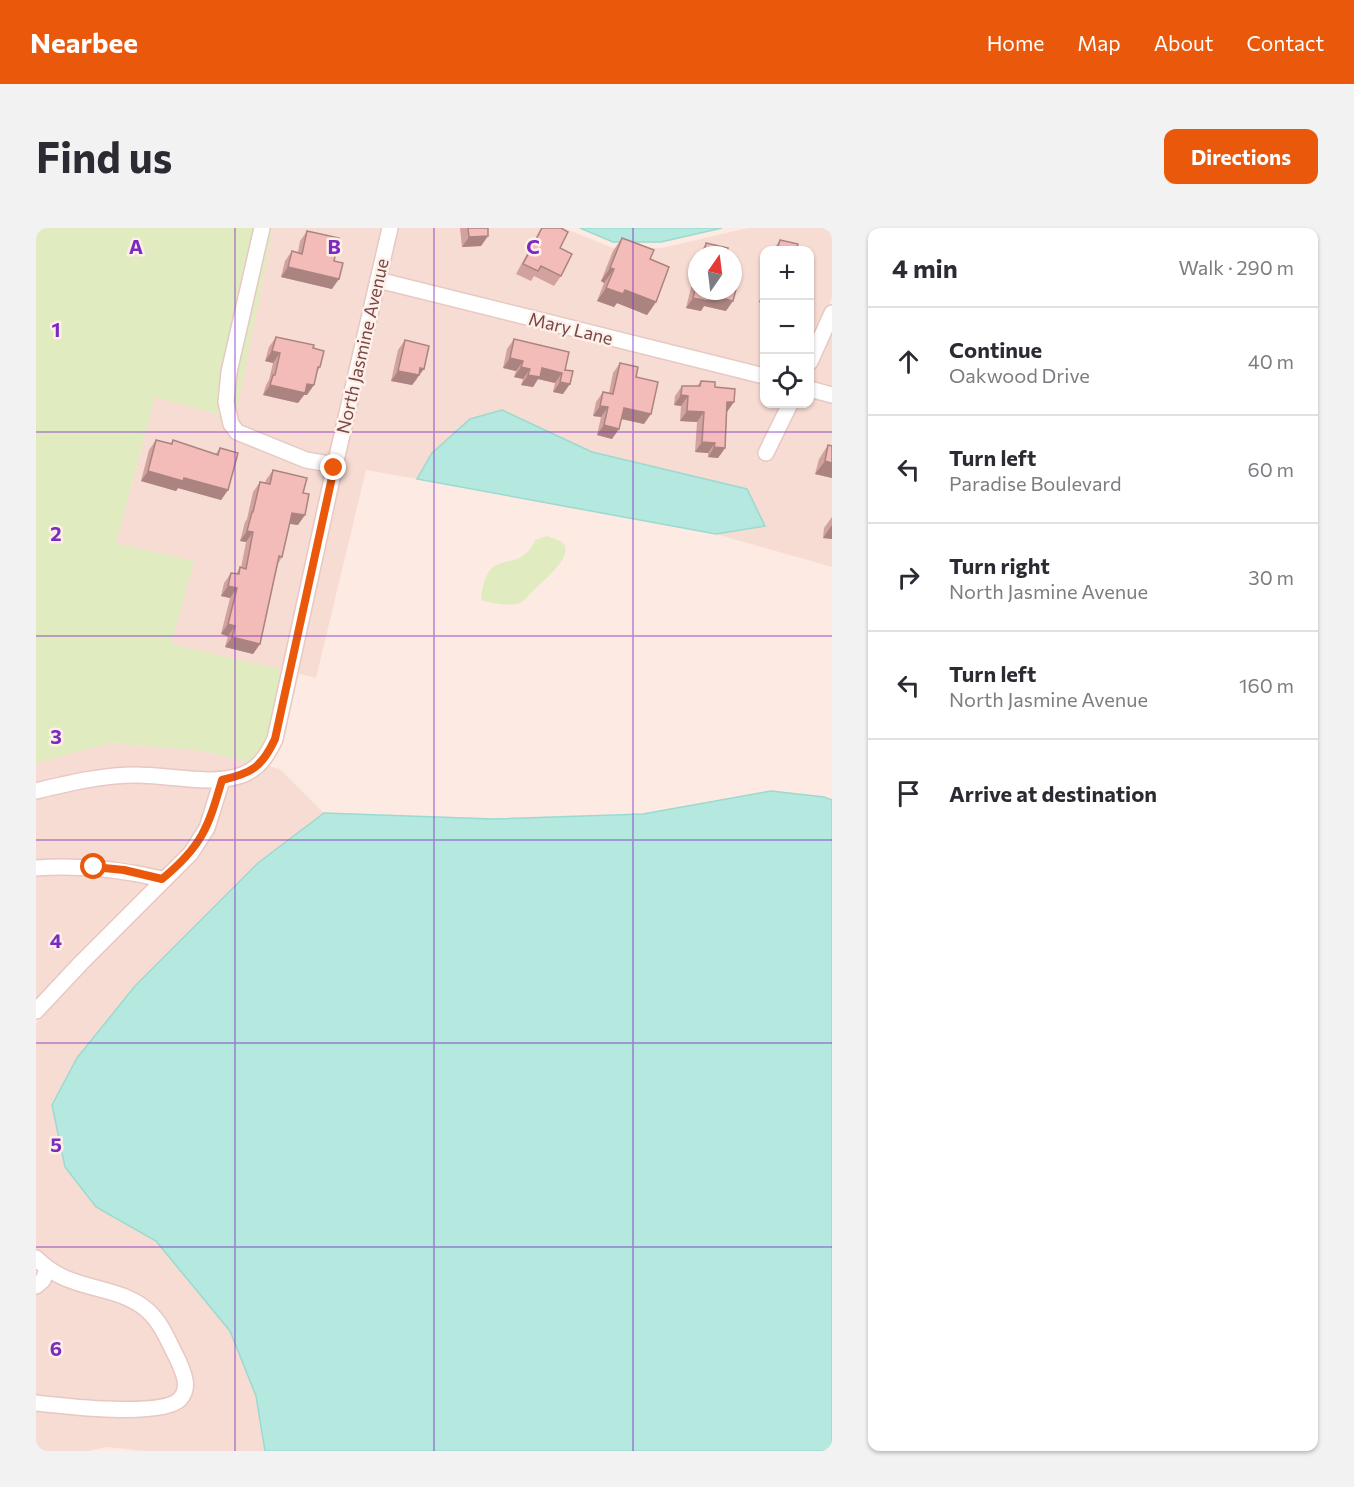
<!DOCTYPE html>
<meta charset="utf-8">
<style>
body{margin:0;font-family:Commissioner,sans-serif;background:#f2f2f3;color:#2b2b33}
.controls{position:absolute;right:18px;top:18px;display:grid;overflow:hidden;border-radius:12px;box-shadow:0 2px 4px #0004}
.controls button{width:54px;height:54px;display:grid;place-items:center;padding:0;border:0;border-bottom:2px solid #e1e1e2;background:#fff;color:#2b2b33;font:30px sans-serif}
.compass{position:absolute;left:652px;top:18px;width:54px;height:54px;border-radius:50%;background:#fff;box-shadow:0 2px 4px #0004;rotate:14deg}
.stop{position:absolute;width:18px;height:18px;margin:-14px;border:4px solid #ea580c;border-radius:50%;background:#fff}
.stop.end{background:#ea580c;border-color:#fff;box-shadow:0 2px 6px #0008}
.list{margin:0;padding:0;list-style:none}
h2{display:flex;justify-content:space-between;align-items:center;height:78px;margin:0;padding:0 24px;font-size:26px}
h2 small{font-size:20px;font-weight:400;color:#7c7c81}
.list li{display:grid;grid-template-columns:39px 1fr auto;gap:18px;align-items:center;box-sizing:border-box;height:108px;padding:0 24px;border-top:2px solid #e1e1e2}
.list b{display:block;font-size:22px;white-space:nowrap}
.list p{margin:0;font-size:20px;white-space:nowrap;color:#7c7c81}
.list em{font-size:20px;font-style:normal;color:#7c7c81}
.icon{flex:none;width:33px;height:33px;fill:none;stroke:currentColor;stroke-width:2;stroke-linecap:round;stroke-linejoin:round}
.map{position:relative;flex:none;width:796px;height:1223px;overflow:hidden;border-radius:12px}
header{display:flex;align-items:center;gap:36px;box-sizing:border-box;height:84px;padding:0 30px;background:#ea580c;color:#fff}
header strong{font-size:28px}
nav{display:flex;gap:33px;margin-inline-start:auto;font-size:21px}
.intro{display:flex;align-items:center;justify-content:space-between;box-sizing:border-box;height:144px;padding:0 36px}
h1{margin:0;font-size:42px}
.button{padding:15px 27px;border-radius:12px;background:#ea580c;color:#fff;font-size:21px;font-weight:700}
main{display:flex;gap:36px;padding:0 36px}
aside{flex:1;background:#fff;border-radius:12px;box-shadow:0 2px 4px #0004}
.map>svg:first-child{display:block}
</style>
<header>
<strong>Nearbee</strong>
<nav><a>Home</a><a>Map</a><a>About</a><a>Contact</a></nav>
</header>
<div class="intro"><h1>Find us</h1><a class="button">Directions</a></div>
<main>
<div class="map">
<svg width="796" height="1223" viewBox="0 0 796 1223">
<rect width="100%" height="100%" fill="#fdeae2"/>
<g fill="#f7dcd3" fill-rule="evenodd">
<polygon points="235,0 347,0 247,442 135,416 80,315 119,169 198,191"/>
<path d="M 360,0 L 528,0 L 577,20 L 626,20 L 712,0 L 796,0 L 796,69 L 774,118 L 774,22 L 728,22 L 728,141 L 350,46 ZM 661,27 L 697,27 L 697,63 L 661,63 Z"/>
<polygon points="347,61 728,156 728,176 747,176 721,228 733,235 761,176 774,176 774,149 796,101 796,339 680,306 729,298 711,261 556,224 466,183 396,225 381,251 330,242 280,450 260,445"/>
<polygon points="74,515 167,523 214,534 206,540 187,544 100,540 45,545 0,555 0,535"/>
<polygon points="231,538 244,541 288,585 222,635 99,758 41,830 16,877 29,939 60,979 120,1013 194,1103 220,1168 229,1223 106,1223 72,1219 52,1223 0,1223 0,1183 79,1189 116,1188 142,1181 153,1172 158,1162 153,1141 131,1095 115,1076 30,1043 15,1036 0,1020 0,795 49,740 128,659 191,558 211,553"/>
<polygon points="99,554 177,559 169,587 160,606 150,620 125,643 89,634 59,632 25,631 0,633 0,570 46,559"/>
<polygon points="24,645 87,649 113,655 0,773 0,647"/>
<polygon points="14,1052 42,1063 91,1079 106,1087 120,1103 141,1148 143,1156 140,1166 116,1173 80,1174 0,1168 0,1066"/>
</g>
<g fill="#e0ecc0">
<polygon points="0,0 237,0 199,191 119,169 80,315 158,333 135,416 247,442 231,512 214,534 167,523 74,515 0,535"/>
<path d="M 511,308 C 516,310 525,312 528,316 C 537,331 504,355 496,364 C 492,367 491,371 486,374 C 475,379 456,376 445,372 C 450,313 482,351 499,312 Z"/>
</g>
<g fill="#b5e8df" stroke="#9bdad0" stroke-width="1.5">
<polygon points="544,0 686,0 625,14 577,14"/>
<polygon points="466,182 556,224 711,261 729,298 680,306 381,251 396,225 434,191"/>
<polygon points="735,563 788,569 796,572 796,1223 229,1223 220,1168 194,1103 120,1013 60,979 29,939 16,877 41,830 99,758 222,635 288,585 457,591 607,586"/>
</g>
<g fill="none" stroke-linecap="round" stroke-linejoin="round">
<defs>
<g id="minor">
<polyline points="226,0 193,144 190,174 195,196 201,204 270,232 299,237"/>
<polyline points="342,52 728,148"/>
<polyline points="774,134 796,85"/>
<polyline points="774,161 796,167"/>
<polyline points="730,225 754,176"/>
<path d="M 0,563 C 33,555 66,547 100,547 C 132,547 176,558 206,547 C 223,541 232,526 239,511 L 299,237 L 354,0"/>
<path d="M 0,640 C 43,637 84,641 126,651"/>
<polyline points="0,783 45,735 155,625 171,600 186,552"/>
<path d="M 0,1030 C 33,1065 80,1055 111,1082 C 126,1095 133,1115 142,1132 C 147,1144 155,1159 144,1171 C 127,1190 26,1178 0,1175"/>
<polyline points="0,1058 7,1052 11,1042"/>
</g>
</defs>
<use href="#minor" stroke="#e7c8c2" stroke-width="18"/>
<use href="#minor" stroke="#fff" stroke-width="15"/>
</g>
<g fill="#d2a29e">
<polygon points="424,0 452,0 452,8 445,18 426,19"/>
<polygon points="505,0 525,0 524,20 525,48 518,58 498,48 495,53 480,46"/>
<polygon points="271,3 298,33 296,61 245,49 249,33 256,23 262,24 264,13"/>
<polygon points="586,10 614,31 620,74 611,87 581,75 578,79 561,73 568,55 565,53 577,23"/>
<polygon points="744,12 760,22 737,22"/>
<polygon points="670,15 690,27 663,27"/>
<polygon points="661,35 661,63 690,83 668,78 665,83 650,80"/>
<polygon points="729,53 729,76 723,74"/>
<polygon points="240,109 277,120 284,139 281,144 271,167 268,167 262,175 227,167 230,157 233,152 237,135 229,133 233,119"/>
<polygon points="478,111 529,142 527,166 517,164 519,155 502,151 497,159 485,157 487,151 478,149 480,143 467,140 471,121"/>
<polygon points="369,112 381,151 376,157 355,153 362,122"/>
<polygon points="584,135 600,149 608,196 585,191 576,211 561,207 565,189 557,188 560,174 567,164 573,165 577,145"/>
<polygon points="665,153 679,159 691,184 689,220 682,230 672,229 672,225 659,224 661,194 644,193 645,178 638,177 639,168 646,158 661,158"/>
<polygon points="120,212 134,216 137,212 179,227 184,220 192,262 185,272 142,260 140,263 105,253 113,222"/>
<polygon points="792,217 796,218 796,250 779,246 783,231"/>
<polygon points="237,242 267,265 262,297 254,296 246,329 242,336 224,416 217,426 189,419 192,408 185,406 194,370 185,368 188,355 195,345 200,346 204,339 205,340 210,314 204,313 209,294 211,291 217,264 224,254 229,255 230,252"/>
<polygon points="796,289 796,311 787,310 788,300"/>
</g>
<g fill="#ab8481">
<polygon points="452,8 445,18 426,19 433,9"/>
<polygon points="252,39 303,51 296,61 245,49"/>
<polygon points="574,40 578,41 568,55 565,53"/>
<polygon points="570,60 589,62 620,74 611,87 581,75 578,79 561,73"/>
<polygon points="729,66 729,76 723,74"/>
<polygon points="673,67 697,73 690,83 668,78 665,83 650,80 657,70"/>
<polygon points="236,123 244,125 237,135 229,133"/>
<polygon points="474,130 487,133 480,143 467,140"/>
<polygon points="485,139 494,141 487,151 478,149"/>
<polygon points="384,140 388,141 376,157 355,153 362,143"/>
<polygon points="506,140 526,145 519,155 502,151 497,159 485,157 492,147"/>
<polygon points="524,154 534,156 527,166 517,164"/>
<polygon points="271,156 278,157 271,167 268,167 262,175 227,167 234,157"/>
<polygon points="645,167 652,168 645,178 638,177"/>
<polygon points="691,174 698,174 691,184 684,184"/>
<polygon points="564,178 572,179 565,189 557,188"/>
<polygon points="588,180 615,186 608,196 581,190"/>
<polygon points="651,183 668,184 661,194 644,193"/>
<polygon points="568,197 583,201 576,211 561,207"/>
<polygon points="666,214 679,215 672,225 659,224"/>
<polygon points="678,219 689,220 682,230 672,229"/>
<polygon points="789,233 796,235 796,250 779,246"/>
<polygon points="112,243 148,250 192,262 185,272 142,260 140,263 105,253"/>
<polygon points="256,285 269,287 262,297 249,295"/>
<polygon points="796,297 796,311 787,310"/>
<polygon points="211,303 217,304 210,314 204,313"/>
<polygon points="192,358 201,360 194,370 185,368"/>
<polygon points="192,396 199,398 192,408 185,406"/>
<polygon points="196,409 224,416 217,426 189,419"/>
</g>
<g fill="#f4bcb8" stroke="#ab8481" stroke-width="1.5">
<polygon points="432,0 452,0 452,8 433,9"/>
<polygon points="506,0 525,0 532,4 524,20 536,26 525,48 505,38 502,43 487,36"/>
<polygon points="271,3 303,10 298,33 307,35 303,51 252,39 256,23 266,26"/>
<polygon points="586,10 618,22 614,31 633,39 620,74 589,62 587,66 570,60 578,41 574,40"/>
<polygon points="744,12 762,16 760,22 741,22"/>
<polygon points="670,15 692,20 690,27 668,27"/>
<polygon points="697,39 705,41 697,73 673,67 672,73 657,70 661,54 661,63 697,63"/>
<polygon points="240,109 278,117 277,120 288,123 284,139 282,139 278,157 271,156 269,165 234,157 237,147 239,147 244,125 236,123"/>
<polygon points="478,111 533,124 529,142 537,143 534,156 524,154 526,145 506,140 504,149 492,147 494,141 485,139 487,133 474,130"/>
<polygon points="369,112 393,118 388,141 384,140 383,147 362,143"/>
<polygon points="584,135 602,139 600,149 622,154 615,186 588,180 583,201 568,197 572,179 564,178 567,164 577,166"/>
<polygon points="665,153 679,154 679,159 699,161 698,174 691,174 689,220 678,219 679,215 666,214 668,184 651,183 652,168 645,167 646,158 664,158"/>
<polygon points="120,212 136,216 137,212 182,227 184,220 202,225 192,262 148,250 147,253 112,243"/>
<polygon points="792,217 796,218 796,235 789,233"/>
<polygon points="237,242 271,250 267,265 273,266 269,287 256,285 246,329 243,328 224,416 196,409 199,398 192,396 201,360 192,358 195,345 203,346 204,339 210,341 217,304 211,303 216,284 217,284 224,254 234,256"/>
</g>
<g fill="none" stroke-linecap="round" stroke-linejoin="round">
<path stroke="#ea580c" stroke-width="8" d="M 58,639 L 88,642 L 126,651 C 166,618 172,600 186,552 C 216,545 226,539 239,511 L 298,240"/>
</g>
<path fill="none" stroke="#7b2cbf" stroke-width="1.5" stroke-opacity="0.55" d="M 199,0 L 199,1223M 398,0 L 398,1223M 597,0 L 597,1223M 0,204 L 796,204M 0,408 L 796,408M 0,612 L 796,612M 0,815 L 796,815M 0,1019 L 796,1019"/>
<g text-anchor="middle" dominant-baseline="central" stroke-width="5" stroke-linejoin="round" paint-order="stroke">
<g font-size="18" fill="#764847" stroke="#ffefe9">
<text transform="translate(535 100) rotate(14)">Mary Lane</text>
<text transform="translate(326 118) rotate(-77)">North Jasmine Avenue</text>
</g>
</g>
<g font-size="20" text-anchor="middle" font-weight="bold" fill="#7b2cbf" stroke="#ffefe9" stroke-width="5" stroke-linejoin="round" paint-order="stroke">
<text x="100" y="26">A</text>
<text x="298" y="26">B</text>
<text x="497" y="26">C</text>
<text x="20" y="109">1</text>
<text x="20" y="313">2</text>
<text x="20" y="516">3</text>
<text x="20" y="720">4</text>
<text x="20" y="924">5</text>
<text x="20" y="1128">6</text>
</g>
</svg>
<div class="controls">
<button>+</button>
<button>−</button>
<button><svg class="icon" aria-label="locate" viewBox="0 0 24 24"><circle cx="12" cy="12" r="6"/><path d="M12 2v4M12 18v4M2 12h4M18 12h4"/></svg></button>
</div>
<svg class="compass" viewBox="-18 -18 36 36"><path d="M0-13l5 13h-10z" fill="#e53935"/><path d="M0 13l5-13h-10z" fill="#7c7c81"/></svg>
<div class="stop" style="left:58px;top:639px"></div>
<div class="stop end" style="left:298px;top:240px"></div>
</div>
<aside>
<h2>4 min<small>Walk · 290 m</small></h2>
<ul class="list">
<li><svg class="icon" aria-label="ahead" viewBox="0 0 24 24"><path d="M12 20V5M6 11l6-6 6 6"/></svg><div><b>Continue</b><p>Oakwood Drive</p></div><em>40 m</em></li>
<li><svg class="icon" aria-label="left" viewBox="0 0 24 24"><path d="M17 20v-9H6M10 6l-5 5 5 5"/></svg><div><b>Turn left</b><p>Paradise Boulevard</p></div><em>60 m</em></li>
<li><svg class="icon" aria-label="right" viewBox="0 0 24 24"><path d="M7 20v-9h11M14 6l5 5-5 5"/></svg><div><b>Turn right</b><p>North Jasmine Avenue</p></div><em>30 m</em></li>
<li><svg class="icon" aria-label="left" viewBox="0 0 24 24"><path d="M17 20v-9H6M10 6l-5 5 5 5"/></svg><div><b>Turn left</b><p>North Jasmine Avenue</p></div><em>160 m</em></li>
<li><svg class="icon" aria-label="arrive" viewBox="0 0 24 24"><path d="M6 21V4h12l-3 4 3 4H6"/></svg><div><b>Arrive at destination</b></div></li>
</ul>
</aside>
</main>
